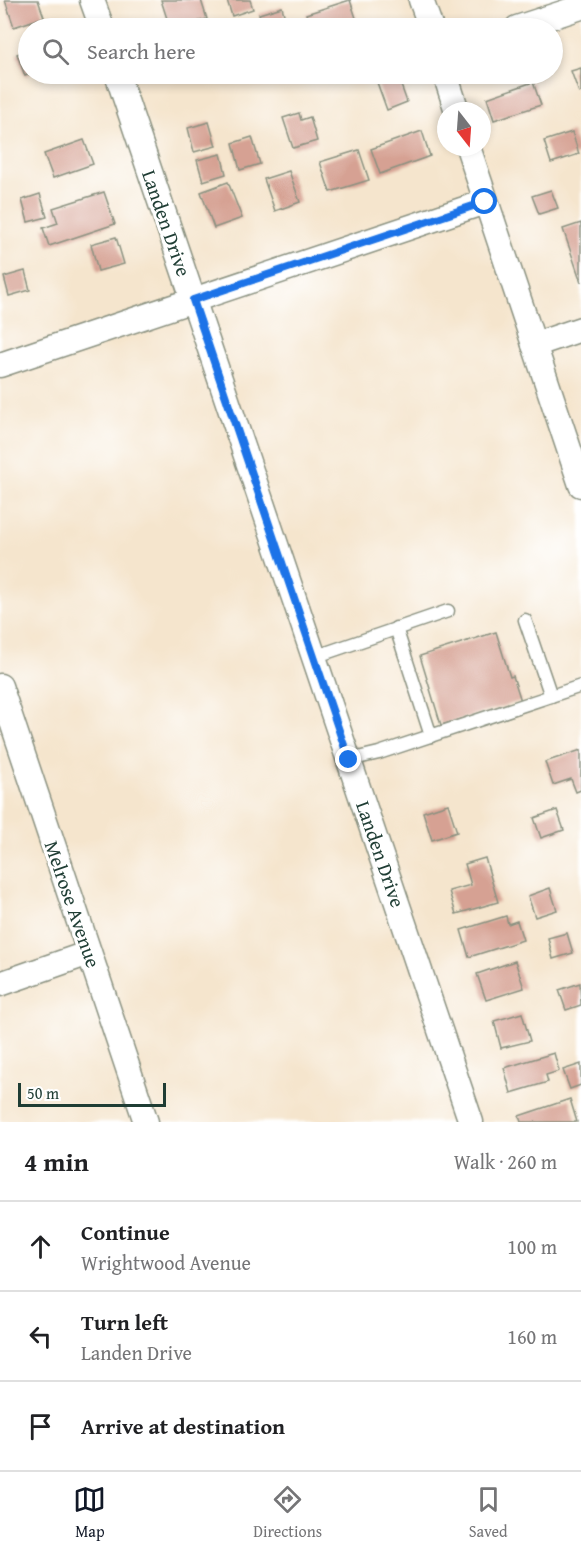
<!DOCTYPE html>
<meta charset="utf-8">
<style>
body{margin:0;font-family:"Gentium Book Plus",serif;background:#f6f6f6;color:#202124}
.compass{position:absolute;left:437px;top:102px;width:54px;height:54px;border-radius:50%;background:#fff;box-shadow:0 3px 9px #0003;rotate:163deg}
.scale{position:absolute;left:18px;bottom:15px;width:148px;box-sizing:border-box;padding-left:6px;border:3px solid #1f3d34;border-top:0;font-size:16px;line-height:21px;white-space:nowrap;color:#1f3d34;-webkit-text-stroke:4px #fff;paint-order:stroke}
.stop{position:absolute;width:18px;height:18px;margin:-14px;border:4px solid #1a73e8;border-radius:50%;background:#fff}
.stop.end{background:#1a73e8;border-color:#fff;box-shadow:0 2px 6px #0008}
.list{margin:0;padding:0;list-style:none}
h2{display:flex;justify-content:space-between;align-items:center;height:78px;margin:0;padding:0 24px;font-size:26px}
h2 small{font-size:20px;font-weight:400;color:#757577}
.list li{display:grid;grid-template-columns:39px 1fr auto;gap:18px;align-items:center;box-sizing:border-box;height:90px;padding:0 24px;border-top:2px solid #e0e0e0}
.list b{display:block;font-size:22px;white-space:nowrap}
.list p{margin:0;font-size:20px;white-space:nowrap;color:#757577}
.list em{font-size:20px;font-style:normal;color:#757577}
.icon{flex:none;width:33px;height:33px;fill:none;stroke:currentColor;stroke-width:2;stroke-linecap:round;stroke-linejoin:round}
.map{position:relative;flex:none;width:581px;height:1122px;overflow:hidden}
.search{position:absolute;background:#fff;box-shadow:0 3px 9px #0003;left:18px;right:18px;top:18px;height:66px;display:flex;align-items:center;gap:15px;box-sizing:border-box;padding:0 21px;border-radius:33px;color:#757577;font-size:22px}
.sheet{height:348px;background:#fff}
nav{display:flex;justify-content:space-around;align-items:center;box-sizing:border-box;height:84px;border-top:2px solid #e0e0e0;background:#fff;font-size:16px;color:#757577}
nav a{display:grid;justify-items:center;gap:3px}
nav .on{color:#111827}
.map>svg:first-child{display:block}
</style>
<div class="map">
<svg width="581" height="1122" viewBox="0 0 581 1122">
<rect width="100%" height="100%" fill="#fff"/>
<filter id="ink" filterUnits="userSpaceOnUse"><feTurbulence type="fractalNoise" baseFrequency=".0167" numOctaves="2"/><feDisplacementMap in="SourceGraphic" scale="12" xChannelSelector="R" yChannelSelector="G"/><feConvolveMatrix kernelMatrix="1 2 1 2 8 2 1 2 1" color-interpolation-filters="sRGB"/></filter>
<filter id="wash" filterUnits="userSpaceOnUse"><feTurbulence type="fractalNoise" baseFrequency=".008" numOctaves="4" result="noise"/><feDisplacementMap in="SourceGraphic" scale="24" xChannelSelector="R" yChannelSelector="G"/><feGaussianBlur stdDeviation="1.35" result="paint"/><feColorMatrix in="noise" values="0 0 0 0 0 0 0 0 0 0 0 0 0 0 0 0 0 1.4 0 .05"/><feComposite in="paint" operator="in"/></filter>
<g filter="url(#wash)">
<rect width="100%" height="100%" fill="#f5e5cd"/>
<g id="blocks">
<g fill="#d6a193">
<polygon points="5,0 38,0 44,17 14,27"/>
<polygon points="161,0 201,0 207,19 176,28 170,28"/>
<polygon points="227,0 250,0 253,9 232,16"/>
<polygon points="350,0 358,24 343,28 311,28 306,14"/>
<polygon points="282,7 287,26 278,28 264,28 259,14"/>
<polygon points="238,22 240,28 220,28"/>
<polygon points="28,50 28,75 25,76 17,54"/>
<polygon points="581,68 581,92 579,93 571,71"/>
<polygon points="374,74 397,74 407,102 387,110"/>
<polygon points="533,82 541,105 494,120 487,98"/>
<polygon points="299,113 301,120 310,117 317,141 293,148 283,118"/>
<polygon points="209,122 216,146 194,152 188,128"/>
<polygon points="422,131 430,156 380,174 371,149"/>
<polygon points="572,132 579,154 551,163 544,141"/>
<polygon points="252,137 260,164 240,170 233,143"/>
<polygon points="84,140 93,164 53,178 44,154"/>
<polygon points="359,150 369,180 330,192 320,162"/>
<polygon points="221,154 226,174 203,181 197,160"/>
<polygon points="289,171 300,202 275,211 264,179"/>
<polygon points="228,182 242,218 214,228 201,192"/>
<polygon points="551,190 558,208 539,214 532,196"/>
<polygon points="104,192 115,224 49,246 43,228 58,223 53,208"/>
<polygon points="40,194 47,217 28,222 22,200"/>
<polygon points="581,223 581,282 563,229"/>
<polygon points="116,237 124,264 98,271 91,244"/>
<polygon points="25,271 30,290 9,296 4,277"/>
<polygon points="496,632 510,677 513,676 521,701 441,725 420,656"/>
<polygon points="581,750 581,790 576,792 571,779 553,785 545,762"/>
<polygon points="448,804 457,832 432,840 423,812"/>
<polygon points="557,810 564,830 541,838 534,818"/>
<polygon points="485,858 498,902 456,914 449,891 471,885 465,864"/>
<polygon points="550,888 557,910 535,917 528,896"/>
<polygon points="506,916 508,924 517,921 523,940 469,957 461,930"/>
<polygon points="567,933 573,953 553,959 548,938"/>
<polygon points="515,961 524,988 486,1000 477,974"/>
<polygon points="580,983 581,1005 566,1010 559,990"/>
<polygon points="522,1013 530,1041 501,1048 494,1021"/>
<polygon points="554,1053 559,1071 546,1075 548,1082 511,1093 504,1068"/>
<polygon points="581,1064 581,1085 570,1089 563,1070"/>
<polygon points="570,1099 577,1122 521,1122 519,1116"/>
</g>
</g>
</g>
<g filter="url(#ink)">
<use href="#blocks" fill-opacity="0" stroke="#8a9180" stroke-width="1.5"/>
<g fill="none" stroke-linecap="round" stroke-linejoin="round">
<defs>
<g id="service">
<polyline points="525,620 551,696"/>
<polyline points="396,628 431,736"/>
<polyline points="314,657 448,611"/>
<polyline points="349,760 379,753 581,686"/>
</g>
<g id="minor">
<polyline points="92,0 102,28"/>
<polyline points="421,0 431,28"/>
<polyline points="517,28 581,7"/>
<polyline points="117,74 471,1122"/>
<polyline points="445,74 457,111"/>
<polyline points="468,147 581,485"/>
<polyline points="534,345 581,329"/>
<polyline points="0,365 485,202"/>
<polyline points="0,686 146,1122"/>
<polyline points="0,984 89,953"/>
</g>
</defs>
<use href="#service" stroke="#8a9180" stroke-width="15"/>
<use href="#minor" stroke="#8a9180" stroke-width="27"/>
<use href="#service" stroke="#fff" stroke-width="12"/>
<use href="#minor" stroke="#fff" stroke-width="24"/>
</g>
</g>
<g fill="none" stroke-linecap="round" stroke-linejoin="round" filter="url(#ink)">
<polyline stroke="#1a73e8" stroke-width="8" points="349,760 193,300 485,202"/>
</g>
<g text-anchor="middle" dominant-baseline="central" stroke-width="6" stroke-linejoin="round" paint-order="stroke">
<g font-size="20" fill="#1f3d34" stroke="#fff">
<text transform="translate(167 223) rotate(71)">Landen Drive</text>
<text transform="translate(381 854) rotate(71)">Landen Drive</text>
<text transform="translate(73 904) rotate(71)">Melrose Avenue</text>
</g>
</g>
</svg>
<svg class="compass" viewBox="-18 -18 36 36"><path d="M0-13l5 13h-10z" fill="#e53935"/><path d="M0 13l5-13h-10z" fill="#757577"/></svg>
<div class="scale">50 m</div>
<div class="stop" style="left:485px;top:202px"></div>
<div class="stop end" style="left:349px;top:760px"></div>
<div class="search"><svg class="icon" aria-label="search" viewBox="0 0 24 24"><circle cx="10" cy="10" r="6"/><path d="M15 15l6 6"/></svg>Search here</div>
</div>
<section class="sheet">
<h2>4 min<small>Walk · 260 m</small></h2>
<ul class="list">
<li><svg class="icon" aria-label="ahead" viewBox="0 0 24 24"><path d="M12 20V5M6 11l6-6 6 6"/></svg><div><b>Continue</b><p>Wrightwood Avenue</p></div><em>100 m</em></li>
<li><svg class="icon" aria-label="left" viewBox="0 0 24 24"><path d="M17 20v-9H6M10 6l-5 5 5 5"/></svg><div><b>Turn left</b><p>Landen Drive</p></div><em>160 m</em></li>
<li><svg class="icon" aria-label="arrive" viewBox="0 0 24 24"><path d="M6 21V4h12l-3 4 3 4H6"/></svg><div><b>Arrive at destination</b></div></li>
</ul>
</section>
<nav>
<a class="on"><svg class="icon" aria-label="map" viewBox="0 0 24 24"><path d="M3 6l6-2 6 2 6-2v14l-6 2-6-2-6 2zM9 4v14M15 6v14"/></svg>Map</a>
<a><svg class="icon" aria-label="directions" viewBox="0 0 24 24"><path d="M12 3l9 9-9 9-9-9zM9 14v-3h6M13 9l2 2-2 2"/></svg>Directions</a>
<a><svg class="icon" aria-label="saved" viewBox="0 0 24 24"><path d="M7 4h10v16l-5-4-5 4z"/></svg>Saved</a>
</nav>
